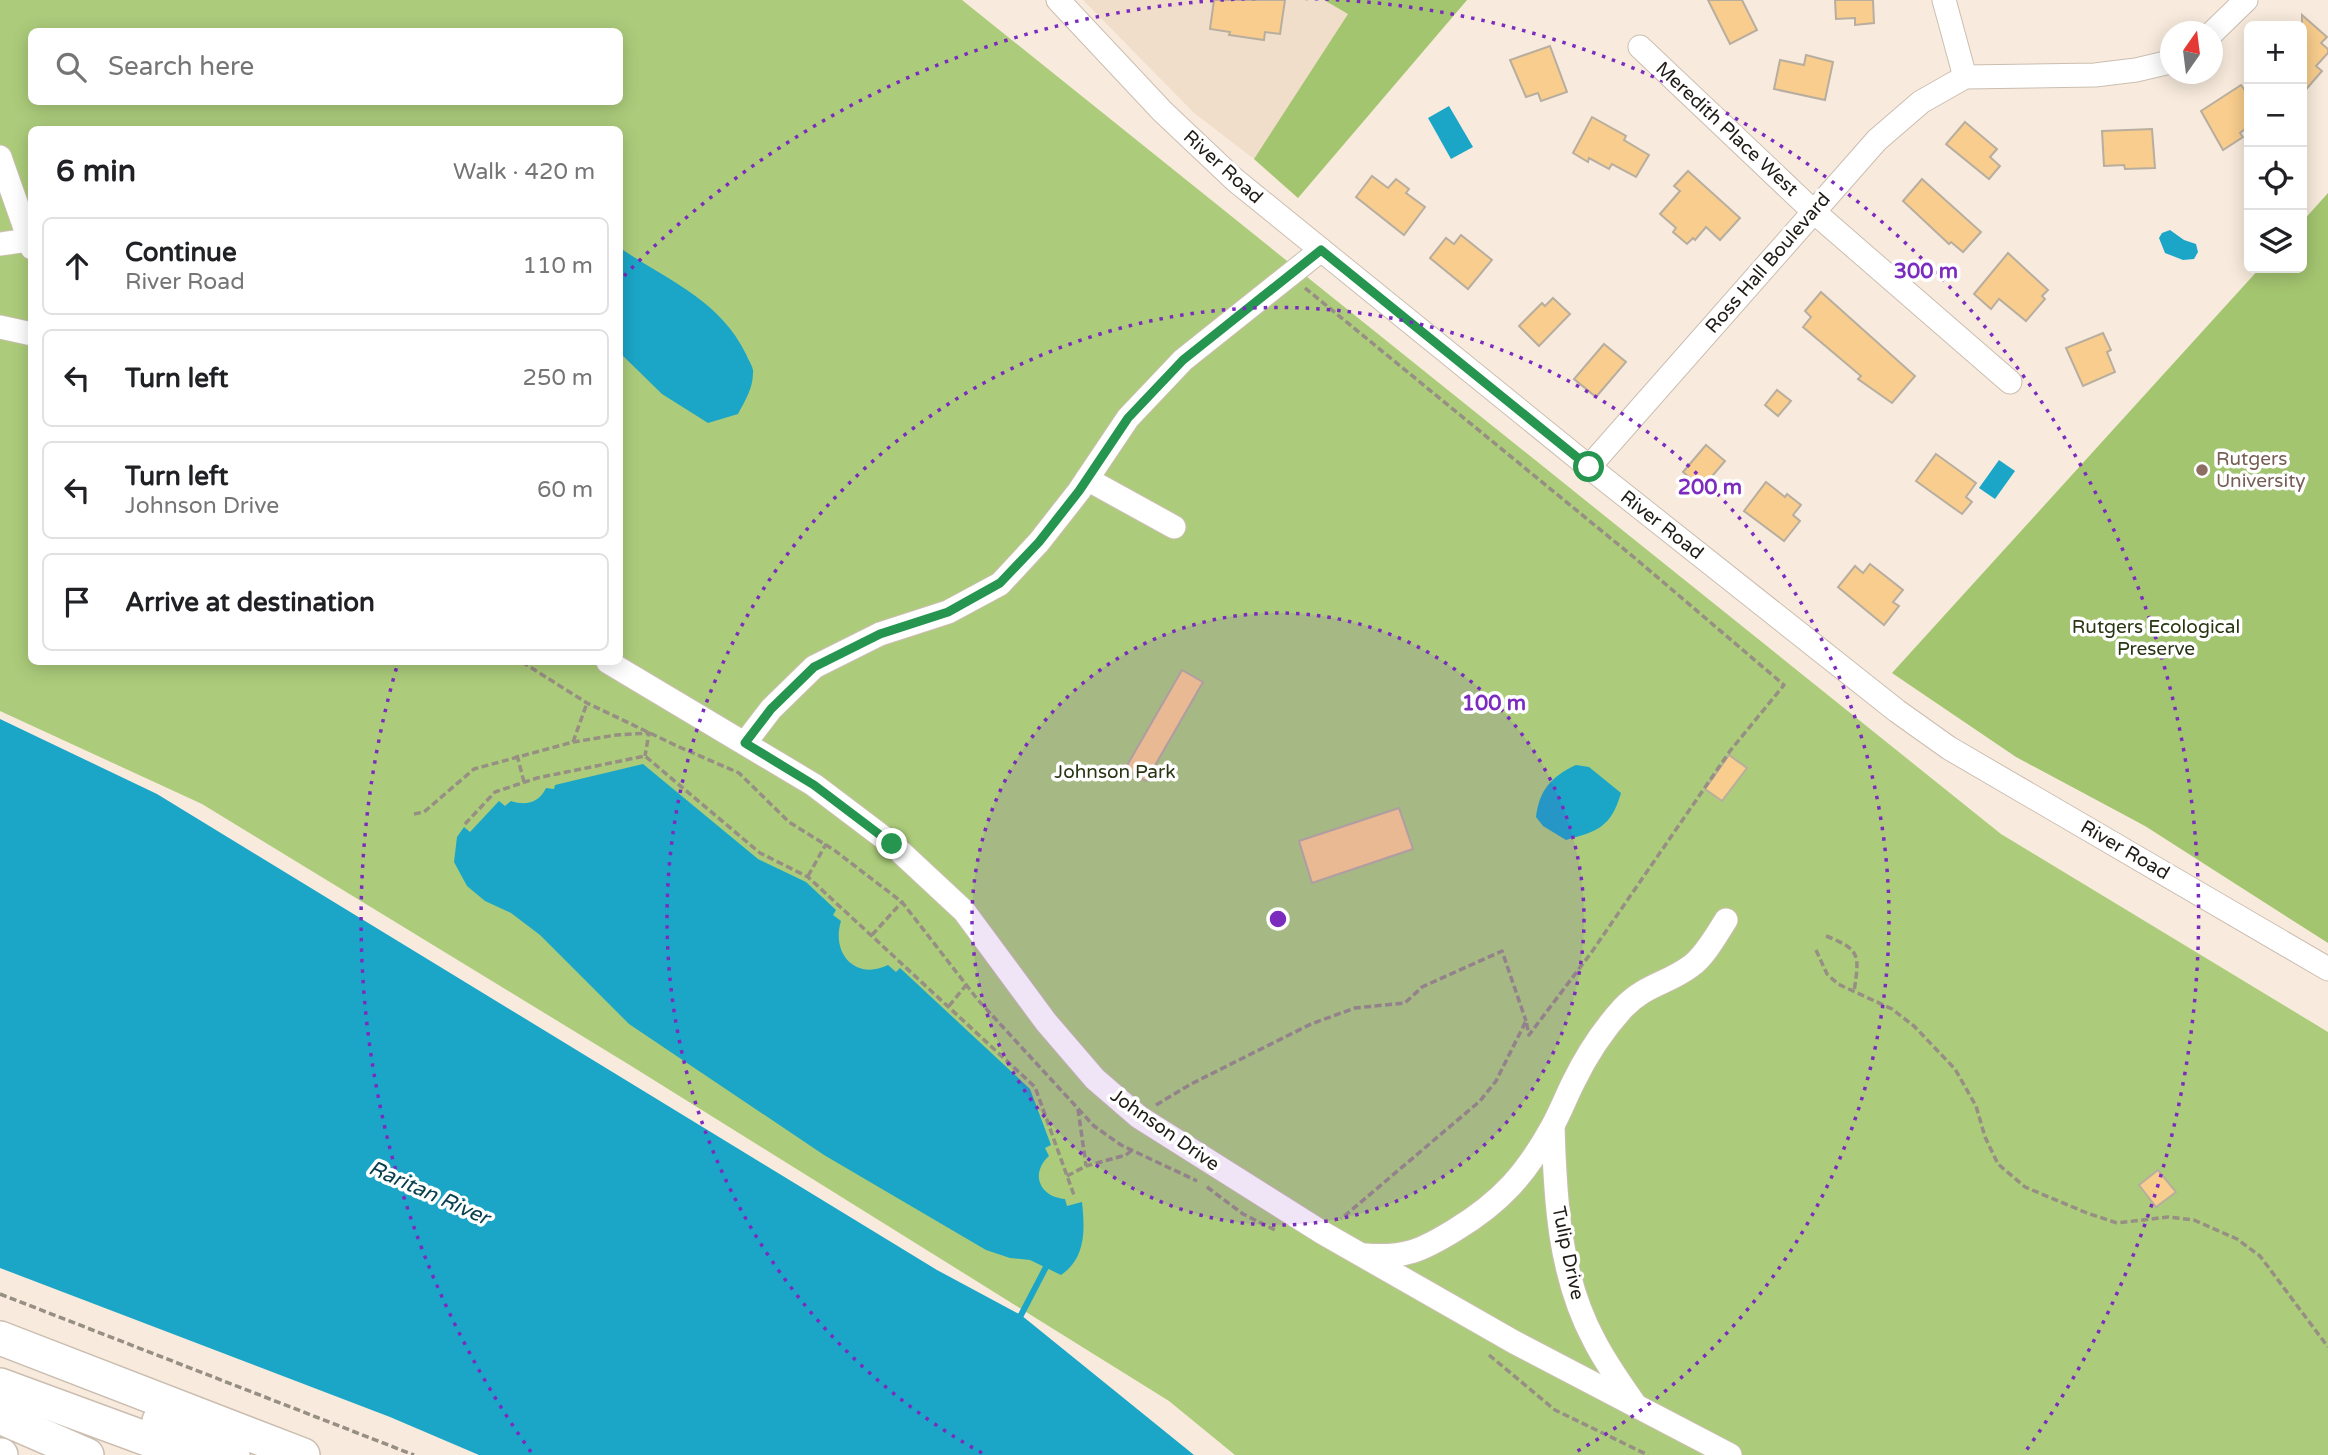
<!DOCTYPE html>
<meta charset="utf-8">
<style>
body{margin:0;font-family:"Varela Round",sans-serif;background:#f2f2f2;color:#202124}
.controls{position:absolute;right:21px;top:21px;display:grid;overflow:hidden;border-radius:10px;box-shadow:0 4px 18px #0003}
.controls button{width:63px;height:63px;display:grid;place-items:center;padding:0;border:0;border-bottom:2px solid #e0e0e0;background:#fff;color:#202124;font:35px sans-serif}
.compass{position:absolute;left:2160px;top:21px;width:63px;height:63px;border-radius:50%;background:#fff;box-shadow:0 4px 18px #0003;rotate:14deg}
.stop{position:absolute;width:21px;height:21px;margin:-16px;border:5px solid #25954f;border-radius:50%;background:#fff}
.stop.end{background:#25954f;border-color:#fff;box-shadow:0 2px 7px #0008}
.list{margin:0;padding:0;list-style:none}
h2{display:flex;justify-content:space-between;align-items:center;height:91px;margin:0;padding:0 28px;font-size:30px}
h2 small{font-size:23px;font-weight:400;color:#757577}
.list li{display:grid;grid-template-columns:46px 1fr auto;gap:21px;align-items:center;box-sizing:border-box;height:98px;margin:0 14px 14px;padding:0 14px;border:2px solid #e0e0e0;border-radius:10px}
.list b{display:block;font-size:26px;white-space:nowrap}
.list p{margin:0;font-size:23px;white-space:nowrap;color:#757577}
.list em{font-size:23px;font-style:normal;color:#757577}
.icon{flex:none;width:38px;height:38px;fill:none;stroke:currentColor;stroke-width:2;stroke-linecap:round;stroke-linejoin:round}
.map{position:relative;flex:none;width:2328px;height:1455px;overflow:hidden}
.search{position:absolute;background:#fff;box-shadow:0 4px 18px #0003;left:28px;top:28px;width:595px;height:77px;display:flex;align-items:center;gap:18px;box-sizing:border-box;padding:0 24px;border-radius:10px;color:#757577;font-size:26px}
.panel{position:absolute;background:#fff;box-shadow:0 4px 18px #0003;left:28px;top:126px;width:595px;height:539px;border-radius:10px}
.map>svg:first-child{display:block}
</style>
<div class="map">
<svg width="2328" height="1455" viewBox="0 0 2328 1455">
<rect width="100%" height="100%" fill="#f8ebdd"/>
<polygon fill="#f1deca" points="1083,0 1467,0 1298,198 1254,159 1194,113"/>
<path fill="#accc7b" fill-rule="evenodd" d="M 0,0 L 962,0 L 2001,834 L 2328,1032 L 2328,1455 L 1235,1455 L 1169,1401 L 628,1064 L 202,804 L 0,711 ZM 32,32 L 620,32 L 620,102 L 32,102 ZM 32,130 L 620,130 L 620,662 L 32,662 Z"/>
<g fill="#a4c570">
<polygon points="1324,0 1467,0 1298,198 1254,159 1348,14"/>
<polygon points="2328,193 2328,943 2145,826 2016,757 1892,673 2260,268 2302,268 2302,222"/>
</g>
<g fill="#1ba6c8">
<polygon points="1449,106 1473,147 1451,159 1428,118"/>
<polygon points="2170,230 2184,240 2196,244 2198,252 2194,259 2183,260 2165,253 2159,238 2162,233"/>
<path d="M 620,248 C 667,280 719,299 746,354 C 748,360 754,367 753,373 C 753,388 745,401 738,414 L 708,423 L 662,394 L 620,353 Z"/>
<polygon points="1999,460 2015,471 1995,499 1979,488"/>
<polygon points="0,719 157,794 937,1270 1021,1315 1194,1455 479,1455 390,1417 0,1268"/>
<path d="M 643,764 L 758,859 L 806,882 L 836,910 L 833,915 L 841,921 C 831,953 855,981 888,965 L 896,972 L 900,968 L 1030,1089 L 1051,1145 L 1045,1148 L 1049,1156 C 1030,1173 1039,1197 1065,1199 L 1067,1206 L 1082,1202 C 1085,1230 1086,1258 1061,1275 L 1030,1260 L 1010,1258 L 986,1250 L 824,1155 L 629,1024 L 540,935 L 511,913 L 485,901 L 467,886 L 454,862 L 457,837 L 464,827 L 470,832 L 499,801 L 505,806 L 511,801 C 526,806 539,803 546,788 L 554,789 L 555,785 Z"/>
<path d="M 1576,765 L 1589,767 L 1621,793 C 1611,827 1598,831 1566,840 L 1543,826 L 1536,817 C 1539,790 1552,776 1576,765 Z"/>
</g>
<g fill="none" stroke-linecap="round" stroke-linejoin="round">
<polyline stroke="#1ba6c8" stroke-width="6" points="1021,1315 1046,1267"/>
</g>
<g fill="#f8cd8d" stroke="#b8ae9f" stroke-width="2">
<polygon points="1214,0 1285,0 1280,34 1265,32 1264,40 1229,35 1230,32 1210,29"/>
<polygon points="1708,0 1742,0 1757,30 1730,44"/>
<polygon points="1835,0 1873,0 1874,23 1855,25 1855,18 1836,19"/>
<polygon points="2302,15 2327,37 2321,43 2328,49 2328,53 2316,66 2322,71 2302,94"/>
<polygon points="1550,46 1567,92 1541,101 1538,93 1526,97 1510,60"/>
<polygon points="1806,55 1833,62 1825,100 1774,89 1780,60 1804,65"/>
<polygon points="2241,85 2249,96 2249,126 2240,133 2243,137 2223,150 2201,111"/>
<polygon points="1592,117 1626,136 1624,140 1649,155 1636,177 1612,164 1609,169 1589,158 1588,162 1573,153"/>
<polygon points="1965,122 1997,149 1990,157 2000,166 1989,179 1946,144"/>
<polygon points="2152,129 2155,168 2125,169 2124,165 2104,166 2102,131"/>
<polygon points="1688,171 1740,218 1720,240 1706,227 1695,240 1693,238 1687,244 1673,232 1676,228 1660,214 1680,191 1674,186"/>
<polygon points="1372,176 1388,188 1396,179 1409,189 1406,193 1425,207 1404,235 1356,197"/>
<polygon points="1922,179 1981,232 1963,252 1951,242 1949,244 1903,201"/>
<polygon points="1461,235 1492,260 1468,289 1430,258 1446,238 1454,244"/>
<polygon points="2008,253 2048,290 2042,296 2045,299 2026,321 1999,299 1991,309 1974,294"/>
<polygon points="1821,292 1915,376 1892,403 1858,379 1861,376 1803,327 1811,317 1805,311"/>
<polygon points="1553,298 1570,314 1539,346 1519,326 1542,303 1545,306"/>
<polygon points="2103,333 2111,350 2107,352 2115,372 2083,386 2066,348"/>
<polygon points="1604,344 1626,362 1596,397 1574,379"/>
<polygon points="1777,390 1791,401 1778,416 1765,405"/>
<polygon points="1706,445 1725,461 1702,488 1683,472"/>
<polygon points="1936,454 1976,483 1966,497 1972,502 1962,514 1916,481"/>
<polygon points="1766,482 1785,497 1787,494 1801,505 1793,515 1800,521 1784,541 1744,511"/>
<polygon points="1870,564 1903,590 1893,602 1899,606 1884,625 1838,587 1855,566 1863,573"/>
<polygon points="1182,670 1203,682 1146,781 1125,769"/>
<polygon points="1729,755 1747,768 1722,801 1705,789"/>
<polygon points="1399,808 1413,849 1312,883 1299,841"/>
<polygon points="2158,1170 2176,1192 2156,1207 2139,1185"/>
</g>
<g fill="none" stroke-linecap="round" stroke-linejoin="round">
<defs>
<g id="minor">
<polyline points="1058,0 1162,111 1235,180 1589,467 1897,711 1949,748 2328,969"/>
<polyline points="1944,0 1965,77"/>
<polyline points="2212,33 2246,0"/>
<polyline points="1640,47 1813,211 2010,382"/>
<polyline points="0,157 32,248"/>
<polyline points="0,244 28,240"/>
<polyline points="0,327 32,334"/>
<polyline points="1589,467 1877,140 1921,102 1965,77 2095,75 2136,70 2170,62"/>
<polyline points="1087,479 1174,527"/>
<polyline points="608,662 814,785 892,844 964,911 1046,1022 1095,1079 1139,1117 1323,1233 1514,1342 1730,1455"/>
<polyline points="745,743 771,709 814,667 880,634 948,612 1000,584 1039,542 1079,491 1128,418 1183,360 1321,250"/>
<path d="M 1553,1126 C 1555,1198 1559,1275 1594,1340 C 1605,1362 1620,1383 1634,1403"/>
<path d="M 1365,1255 C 1405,1258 1421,1251 1455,1230 C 1501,1202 1526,1174 1552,1127 C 1560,1113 1566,1097 1573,1083 C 1586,1056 1603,1030 1623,1008 C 1646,984 1667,984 1691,966 C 1705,956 1717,934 1726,920"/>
</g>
<g id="highway">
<polyline points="0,1338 303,1455"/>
<polyline points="0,1385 185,1453"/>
<polyline points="0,1417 87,1455"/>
<polyline points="159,1421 233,1455"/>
<polyline points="0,1455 1,1455"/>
</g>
</defs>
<use href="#minor" stroke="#cbbeb1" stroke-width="25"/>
<use href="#highway" stroke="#cbbeb1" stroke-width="36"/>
<g stroke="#978e84" stroke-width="3.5" stroke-dasharray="7 3.5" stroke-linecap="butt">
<polyline points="1305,288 1636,559 1784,685 1730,751 1591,953 1529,1035 1526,1021 1496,1081 1480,1101 1341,1219"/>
<polyline points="522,662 587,703 677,746 739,773 789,822 834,850 902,902 978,1000 1094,1126 1121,1145 1197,1181"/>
<polyline points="573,742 587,703"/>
<polyline points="517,755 524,782"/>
<polyline points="414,814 424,812 474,769 573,742 616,735 649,733 645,756"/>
<polyline points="465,824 495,792 537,778 645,756 760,853 808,877 1035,1087 1075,1198"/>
<polyline points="808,876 826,844"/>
<polyline points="872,935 902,902"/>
<path d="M 1826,936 C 1862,950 1859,956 1854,992"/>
<polyline points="1816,950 1827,974 1838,984 1892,1009 1914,1026 1955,1069 1976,1106 1985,1137 1998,1164 2025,1187 2087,1213 2117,1223 2168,1217 2194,1220 2237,1239 2260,1256 2328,1347"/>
<polyline points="949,1006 967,984"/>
<polyline points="1156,1105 1191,1084 1311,1024 1355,1008 1405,1003 1422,987 1502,951 1526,1021"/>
<polyline points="1078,1109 1086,1166"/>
<polyline points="1067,1176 1086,1166 1126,1155 1132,1150"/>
<polyline points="1207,1187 1243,1214 1277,1231"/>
<polyline points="0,1294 414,1455"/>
<polyline points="1489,1355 1555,1410 1648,1455"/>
</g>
<use href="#minor" stroke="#fff" stroke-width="23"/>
<use href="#highway" stroke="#fff" stroke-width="33"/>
</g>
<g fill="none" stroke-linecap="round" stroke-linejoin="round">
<polyline stroke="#25954f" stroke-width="9" points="892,844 814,785 745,743 771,709 814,667 880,634 948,612 1000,583 1039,542 1079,491 1128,418 1183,360 1321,250 1589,467"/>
</g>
<circle cx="1278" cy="919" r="306" fill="#7b2cbf" fill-opacity=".12"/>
<g fill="none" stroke="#7b2cbf" stroke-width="3.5" stroke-dasharray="3.5 7">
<circle cx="1278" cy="919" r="306"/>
<path d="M982 1453A611 611 0 1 1 1574 1453"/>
<path d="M531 1452A917 917 0 0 1 397 666M624 276A917 917 0 0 1 2025 1452"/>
</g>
<circle fill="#8d6e63" stroke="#fff" stroke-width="2.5" cx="2202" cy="470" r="7"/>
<g text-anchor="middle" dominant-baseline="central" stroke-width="7" stroke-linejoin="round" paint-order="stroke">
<g font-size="19" fill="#1f1b16" stroke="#fff">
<text transform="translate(1727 129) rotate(43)">Meredith Place West</text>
<text transform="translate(1223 167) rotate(42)">River Road</text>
<text transform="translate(1768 263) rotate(-49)">Ross Hall Boulevard</text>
<text transform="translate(1662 525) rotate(38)">River Road</text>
<text transform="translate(2125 850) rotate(30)">River Road</text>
<text transform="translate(1165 1130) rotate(35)">Johnson Drive</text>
<text transform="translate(1568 1253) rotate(78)">Tulip Drive</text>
</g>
<g font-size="19" fill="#785e54" stroke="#fff" text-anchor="start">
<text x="2216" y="459">Rutgers<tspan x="2216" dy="22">University</tspan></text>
</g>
<g font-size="19" fill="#293613" stroke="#fff">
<text x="2156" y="627">Rutgers Ecological<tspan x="2156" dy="22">Preserve</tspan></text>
<text x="1115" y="772">Johnson Park</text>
</g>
<g font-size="21" font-style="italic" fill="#07404e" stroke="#fff">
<text transform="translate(429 1193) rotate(24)">Raritan River</text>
</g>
</g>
<circle cx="1278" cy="919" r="10" fill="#7b2cbf" stroke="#fff" stroke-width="3.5"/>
<g font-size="21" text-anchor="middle" font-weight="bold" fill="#7b2cbf" stroke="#fff" stroke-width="7" stroke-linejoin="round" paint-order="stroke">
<text x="1926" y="278">300 m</text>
<text x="1710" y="494">200 m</text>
<text x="1494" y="710">100 m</text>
</g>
</svg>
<div class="controls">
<button>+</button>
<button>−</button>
<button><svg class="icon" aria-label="locate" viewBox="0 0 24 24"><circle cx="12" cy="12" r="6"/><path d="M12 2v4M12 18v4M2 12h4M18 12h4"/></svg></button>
<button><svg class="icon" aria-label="layers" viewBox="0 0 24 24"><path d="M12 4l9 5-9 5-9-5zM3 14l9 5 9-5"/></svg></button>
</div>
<svg class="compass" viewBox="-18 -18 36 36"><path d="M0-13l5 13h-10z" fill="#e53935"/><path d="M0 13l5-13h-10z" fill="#757577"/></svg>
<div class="stop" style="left:1589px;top:467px"></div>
<div class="stop end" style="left:892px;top:844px"></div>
<div class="search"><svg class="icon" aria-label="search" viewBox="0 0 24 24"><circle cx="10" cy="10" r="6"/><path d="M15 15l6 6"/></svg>Search here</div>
<section class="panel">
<h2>6 min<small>Walk · 420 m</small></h2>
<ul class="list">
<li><svg class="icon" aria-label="ahead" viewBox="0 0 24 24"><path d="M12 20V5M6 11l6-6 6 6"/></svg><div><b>Continue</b><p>River Road</p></div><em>110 m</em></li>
<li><svg class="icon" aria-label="left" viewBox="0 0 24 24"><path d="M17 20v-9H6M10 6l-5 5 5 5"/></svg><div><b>Turn left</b></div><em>250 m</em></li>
<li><svg class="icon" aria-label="left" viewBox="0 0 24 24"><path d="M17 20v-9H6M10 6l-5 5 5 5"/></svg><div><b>Turn left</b><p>Johnson Drive</p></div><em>60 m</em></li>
<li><svg class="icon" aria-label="arrive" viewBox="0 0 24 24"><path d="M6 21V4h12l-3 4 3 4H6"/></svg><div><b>Arrive at destination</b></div></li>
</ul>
</section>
</div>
